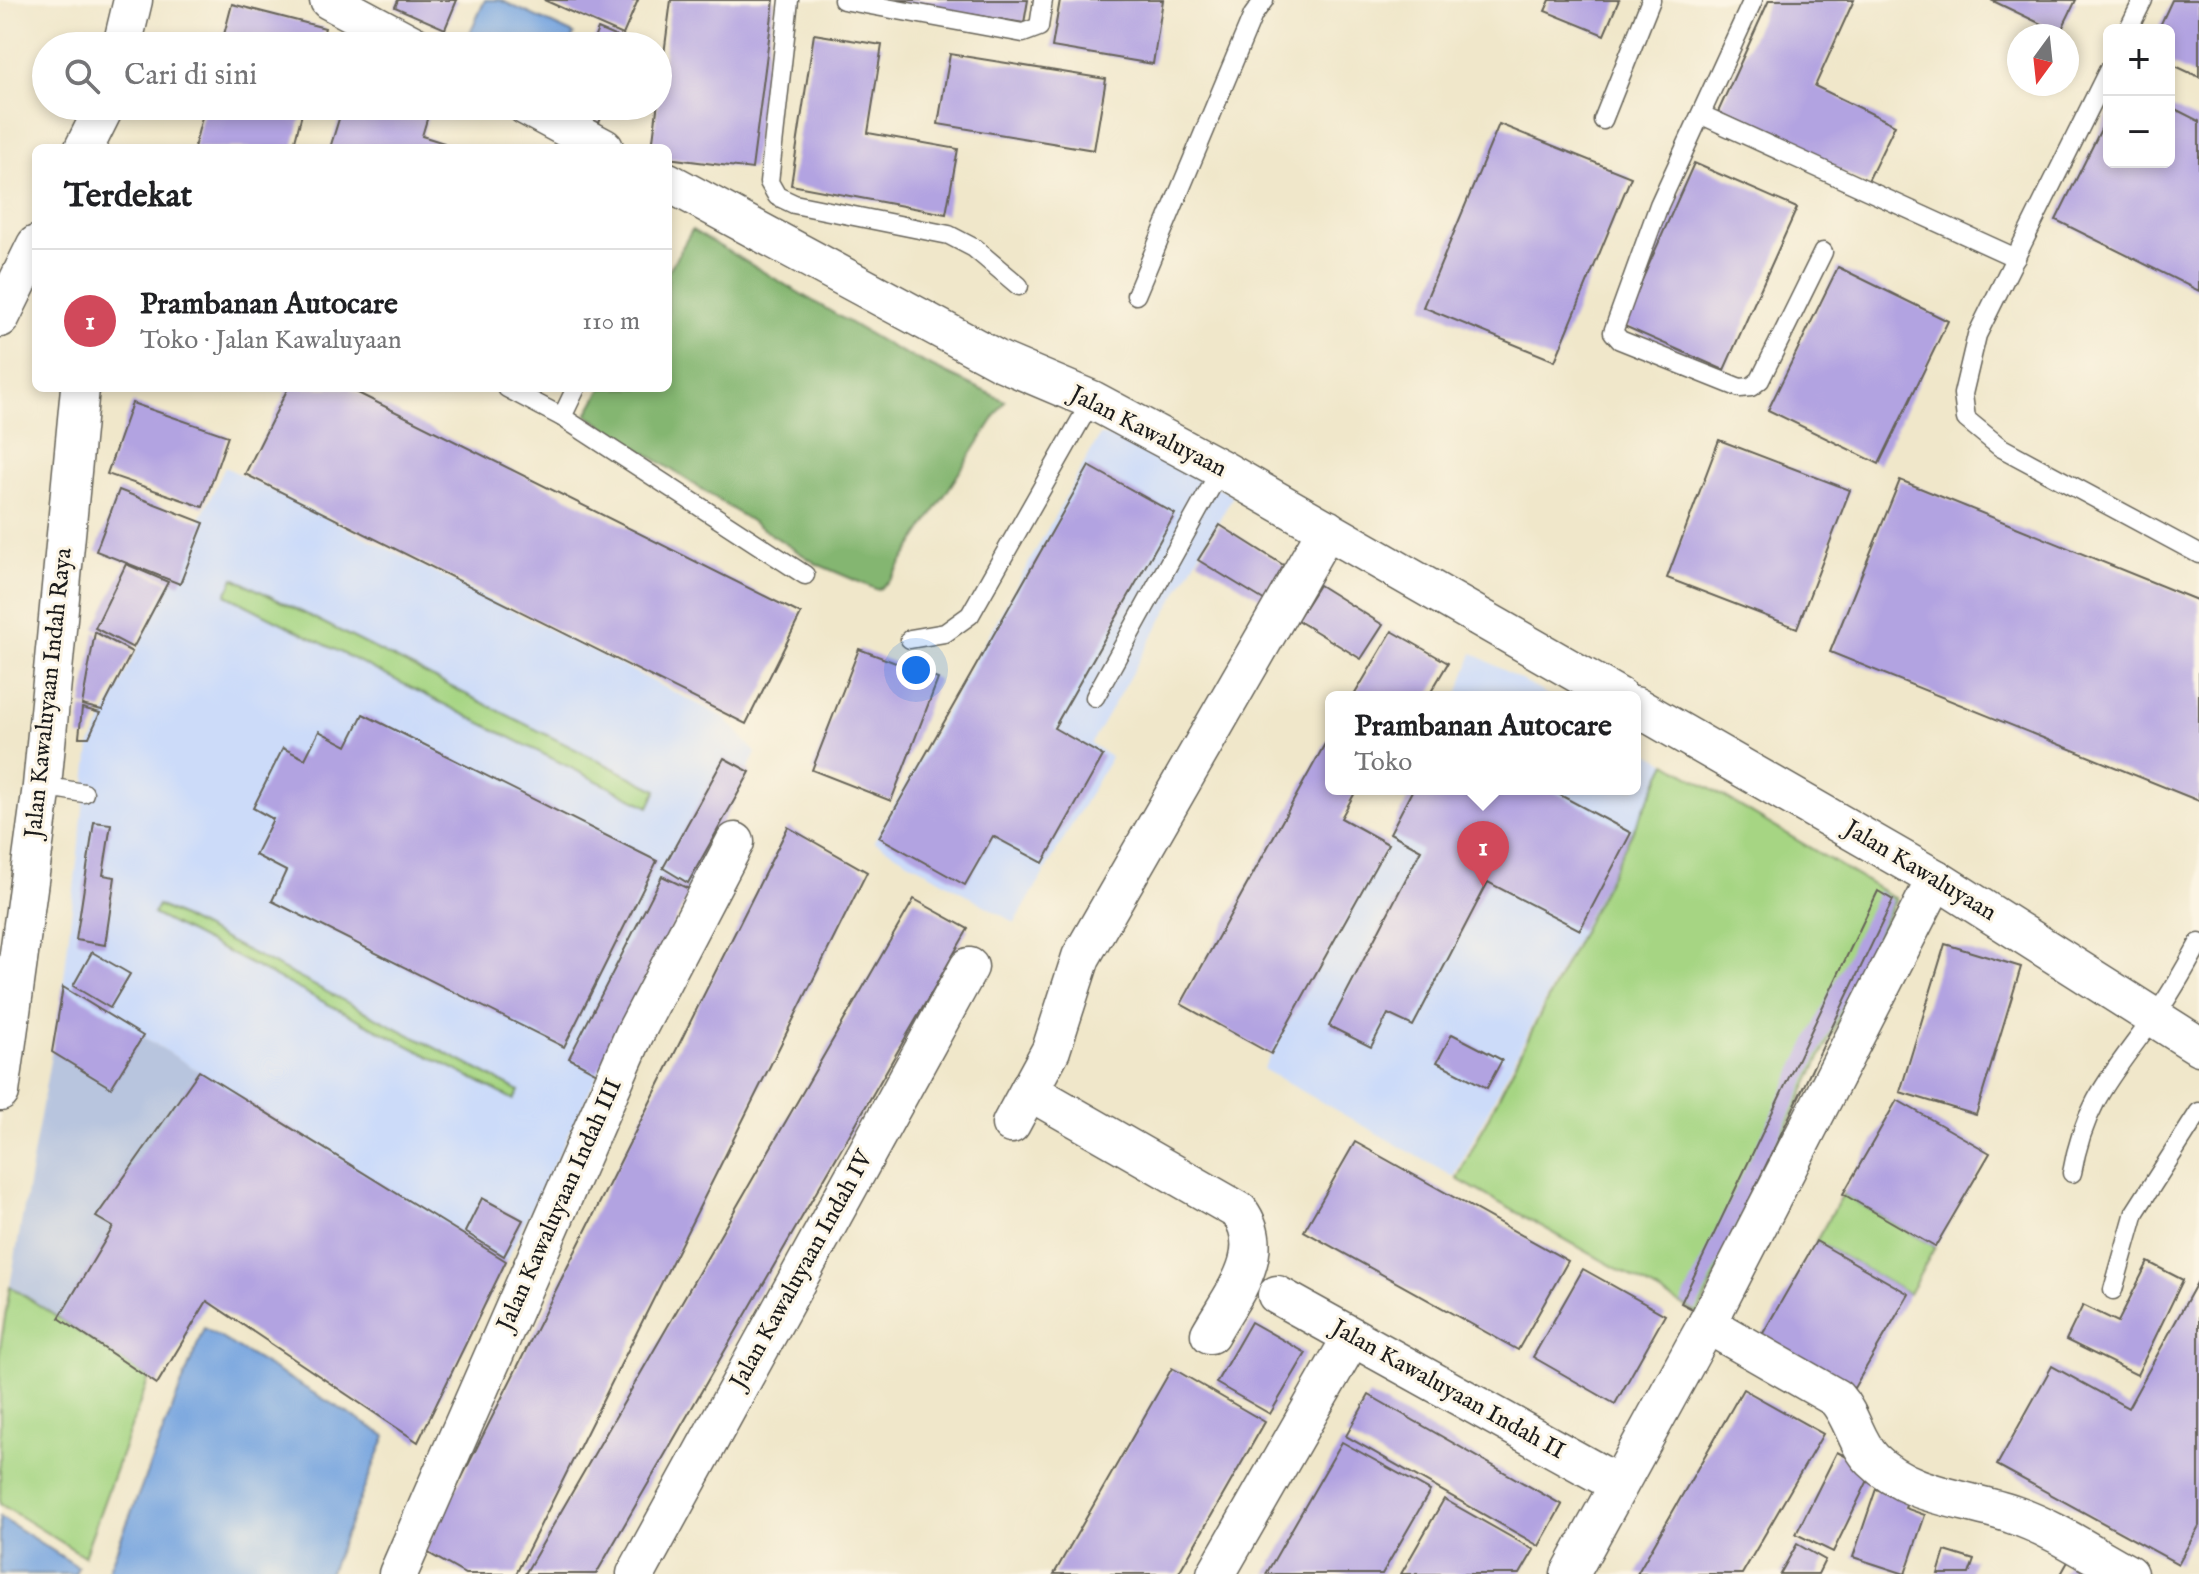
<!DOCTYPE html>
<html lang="id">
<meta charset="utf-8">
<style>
body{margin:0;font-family:"IM FELL English",serif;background:#f6f6f6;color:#202124}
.controls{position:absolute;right:24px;top:24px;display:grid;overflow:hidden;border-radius:12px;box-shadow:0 4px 12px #0003}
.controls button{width:72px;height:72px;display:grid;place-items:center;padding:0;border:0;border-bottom:2px solid #e0e0e0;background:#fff;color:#202124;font:40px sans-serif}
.compass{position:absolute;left:2007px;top:24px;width:72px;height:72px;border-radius:50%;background:#fff;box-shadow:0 4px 12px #0003;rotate:195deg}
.you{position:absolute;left:916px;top:670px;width:28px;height:28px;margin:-20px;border:6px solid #fff;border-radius:50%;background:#1a73e8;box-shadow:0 0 0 12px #1a73e833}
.badge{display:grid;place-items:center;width:52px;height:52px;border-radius:50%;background:#d1495b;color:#fff;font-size:26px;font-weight:700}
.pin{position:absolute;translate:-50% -66px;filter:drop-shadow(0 2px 4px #0008)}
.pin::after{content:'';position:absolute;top:42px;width:28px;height:24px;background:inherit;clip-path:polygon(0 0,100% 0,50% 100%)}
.popup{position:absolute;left:1325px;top:691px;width:316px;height:104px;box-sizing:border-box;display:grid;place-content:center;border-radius:12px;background:#fff;filter:drop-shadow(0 2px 6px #0005);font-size:26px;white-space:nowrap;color:#757577}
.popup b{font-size:30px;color:#202124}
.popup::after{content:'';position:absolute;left:50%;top:100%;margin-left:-16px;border:16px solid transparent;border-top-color:#fff}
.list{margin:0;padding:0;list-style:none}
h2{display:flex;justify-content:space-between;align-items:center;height:104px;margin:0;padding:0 32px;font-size:34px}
h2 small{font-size:26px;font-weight:400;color:#757577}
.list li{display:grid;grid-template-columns:52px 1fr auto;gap:24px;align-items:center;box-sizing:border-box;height:144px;padding:0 32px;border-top:2px solid #e0e0e0}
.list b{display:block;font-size:30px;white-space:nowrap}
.list p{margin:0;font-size:26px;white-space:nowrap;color:#757577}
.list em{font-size:26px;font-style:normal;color:#757577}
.icon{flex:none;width:44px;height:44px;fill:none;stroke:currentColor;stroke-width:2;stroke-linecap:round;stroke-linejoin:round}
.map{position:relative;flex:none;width:2199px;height:1574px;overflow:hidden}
.search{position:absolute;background:#fff;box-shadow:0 4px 12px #0003;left:32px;top:32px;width:640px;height:88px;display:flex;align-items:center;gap:20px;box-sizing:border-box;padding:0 28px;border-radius:44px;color:#757577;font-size:30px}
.panel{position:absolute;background:#fff;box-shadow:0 4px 12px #0003;left:32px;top:144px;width:640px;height:248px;border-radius:12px}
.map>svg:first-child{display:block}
</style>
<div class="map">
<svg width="2199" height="1574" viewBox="0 0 2199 1574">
<rect width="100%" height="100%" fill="#fcf5e5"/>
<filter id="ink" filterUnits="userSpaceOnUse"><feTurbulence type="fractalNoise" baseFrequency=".0125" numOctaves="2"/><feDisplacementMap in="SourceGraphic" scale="16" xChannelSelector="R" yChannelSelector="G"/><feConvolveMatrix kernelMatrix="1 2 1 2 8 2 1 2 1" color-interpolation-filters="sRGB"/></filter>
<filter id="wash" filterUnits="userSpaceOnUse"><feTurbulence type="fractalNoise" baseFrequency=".006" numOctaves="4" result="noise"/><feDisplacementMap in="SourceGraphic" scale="32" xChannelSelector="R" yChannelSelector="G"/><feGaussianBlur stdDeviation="1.8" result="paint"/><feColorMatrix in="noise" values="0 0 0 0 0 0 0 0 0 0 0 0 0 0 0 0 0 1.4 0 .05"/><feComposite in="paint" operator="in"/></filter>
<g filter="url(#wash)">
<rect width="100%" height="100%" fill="#f0e7ca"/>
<g fill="#ccdbf9">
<polygon points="1100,435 1130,441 1233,496 1091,744 1111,757 1015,923 874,841"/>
<polygon points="225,467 724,717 756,753 506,1261 63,987 90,747"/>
<polygon points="1473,653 1551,697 1457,697"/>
<polygon points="1635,745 1667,763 1454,1177 1263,1069 1388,844 1413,789 1635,789"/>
</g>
<polygon fill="#b8c5de" points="63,987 506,1261 418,1442 208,1302 157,1384 10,1286"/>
<g fill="#a6d583" stroke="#617850" stroke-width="2">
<polygon points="234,578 657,790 649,807 226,595"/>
<polygon points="1667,763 1896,899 1698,1314 1457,1179"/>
<polygon points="158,905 519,1091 514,1100 153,914"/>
<polygon points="1843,1194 1935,1247 1909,1294 1816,1241"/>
<polygon points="10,1286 149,1378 84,1556 0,1504 0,1348"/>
</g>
<polygon fill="#84b671" stroke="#506946" stroke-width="2" points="692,230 893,348 1005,401 891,579 878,590 817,564 587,415 602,388 668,388 668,272"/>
<g fill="#76a4df" stroke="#49607e" stroke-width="2">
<polygon points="485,0 500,0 574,34 569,46 488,46 468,37"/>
<polygon points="204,1328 386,1436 329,1574 107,1574"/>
<polygon points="0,1517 78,1567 75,1574 0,1574"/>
</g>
<g id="blocks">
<g fill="#b2a3e1">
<polygon points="398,0 457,0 445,29 395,7"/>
<polygon points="544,0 638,0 623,35"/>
<polygon points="671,0 774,0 752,169 668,158 668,148 652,148"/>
<polygon points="883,0 1028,0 1024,23"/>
<polygon points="1060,0 1163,0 1153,64 1052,47"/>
<polygon points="1550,0 1619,0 1604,35 1545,11"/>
<polygon points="1769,0 1854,0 1815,86 1895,125 1867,183 1718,112"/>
<polygon points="1991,0 2076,0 2060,33"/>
<polygon points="2172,0 2199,0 2199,77 2169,63 2169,30 2158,30"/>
<polygon points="232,4 325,28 320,46 221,46"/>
<polygon points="598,29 633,44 632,46 591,46"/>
<polygon points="814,34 882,45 868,133 958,149 946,214 791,185"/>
<polygon points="950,54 1106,79 1094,150 938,124"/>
<polygon points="205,106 304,106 293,148 194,148"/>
<polygon points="343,106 431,106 422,136 444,143 443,148 330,148"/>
<polygon points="566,106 606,106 599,123"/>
<polygon points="2169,106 2199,121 2199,291 2056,220 2109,113 2109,162 2169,162"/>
<polygon points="1499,124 1631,177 1555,361 1423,307"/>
<polygon points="1694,163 1797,208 1724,370 1622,325"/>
<polygon points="1838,267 1948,321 1879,464 1768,410"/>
<polygon points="288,388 348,388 801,614 746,724 245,474"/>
<polygon points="132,403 228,436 203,507 107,474"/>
<polygon points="1719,440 1850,490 1797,628 1667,578"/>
<polygon points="1089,466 1175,514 1054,728 1103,756 1043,863 993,836 965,885 879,837"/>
<polygon points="1900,480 2199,601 2199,801 1830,652"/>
<polygon points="119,490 204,523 180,584 96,551"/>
<polygon points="1220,525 1288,568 1267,602 1198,560"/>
<polygon points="126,564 168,582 133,648 95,628"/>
<polygon points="1319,585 1383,625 1361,659 1297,620"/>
<polygon points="1392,631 1448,663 1428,697 1353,697"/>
<polygon points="95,632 132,652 102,710 82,705"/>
<polygon points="859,649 938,679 891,801 812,770"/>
<polygon points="82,708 100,713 89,737 79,737"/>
<polygon points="363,714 657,861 564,1047 272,901 286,871 255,855 273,819 253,808 283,748 305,759 319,731 347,746"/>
<polygon points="1327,740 1331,742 1331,789 1357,789 1341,818 1388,844 1271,1054 1181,1004"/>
<polygon points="724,758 750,772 688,883 663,868"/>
<polygon points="1413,789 1549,789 1631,833 1580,930 1488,882 1413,1026 1388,1014 1371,1047 1329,1026 1421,850 1390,833"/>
<polygon points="94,822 111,824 103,875 115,877 105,945 76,940"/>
<polygon points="788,827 867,872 516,1574 465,1574 425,1551"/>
<polygon points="662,876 691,890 597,1073 569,1058"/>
<polygon points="1878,891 1893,900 1696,1311 1681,1303"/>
<polygon points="914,899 968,929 892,1061 596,1574 525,1574"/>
<polygon points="1945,944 2021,967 1976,1115 1900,1092"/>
<polygon points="92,952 130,974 110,1008 73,986"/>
<polygon points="63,987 143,1036 111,1088 52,1052"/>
<polygon points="1452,1034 1502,1060 1487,1088 1437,1062"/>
<polygon points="199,1071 506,1261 418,1442 207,1301 157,1384 59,1318 113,1227 96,1217"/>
<polygon points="1897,1100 1990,1153 1935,1247 1843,1194"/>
<polygon points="1355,1142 1568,1261 1518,1350 1304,1231"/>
<polygon points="482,1198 523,1220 504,1256 465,1232"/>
<polygon points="1816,1241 1909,1294 1854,1388 1762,1335"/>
<polygon points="2148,1262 2183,1280 2137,1375 2066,1340 2083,1305 2118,1322"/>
<polygon points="1583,1269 1665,1315 1615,1404 1533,1357"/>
<polygon points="2199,1279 2199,1526 2178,1564 1997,1465 2052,1366 2128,1408"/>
<polygon points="1251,1322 1306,1353 1270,1414 1216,1383"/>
<polygon points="1172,1368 1265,1422 1178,1574 1054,1574"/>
<polygon points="1743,1389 1823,1434 1742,1574 1637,1574"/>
<polygon points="1369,1395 1562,1505 1539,1546 1346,1436"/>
<polygon points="1342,1442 1430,1491 1382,1574 1266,1574"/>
<polygon points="1837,1452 1873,1470 1833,1552 1796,1534"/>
<polygon points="1876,1489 1908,1500 1905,1508 1925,1515 1905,1574 1853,1557"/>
<polygon points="1444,1499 1534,1550 1520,1574 1401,1574"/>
<polygon points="1797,1544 1825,1560 1818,1574 1780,1574"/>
<polygon points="1945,1551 1974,1560 1969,1574 1938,1574"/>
<polygon points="2070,1558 2101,1574 2061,1574"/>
</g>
</g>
</g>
<g filter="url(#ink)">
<use href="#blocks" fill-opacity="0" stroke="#666359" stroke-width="2"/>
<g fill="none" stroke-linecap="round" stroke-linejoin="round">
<defs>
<g id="lane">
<polyline points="789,0 769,182 777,196 794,204 949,235 974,248 1019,286"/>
<polyline points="843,0 1023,33 1039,27 1043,0"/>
<polyline points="1753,0 1659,205 1613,332 1620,340 1740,388 1751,387 1760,380 1823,252"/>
<polyline points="2128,30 2143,0"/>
<polyline points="2109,69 1977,335 1963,394 1966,419 2000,447 2199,554"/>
<polyline points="1702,115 2016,258"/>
<polyline points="1603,120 1651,0"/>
<polyline points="1136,295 1253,15 1264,0"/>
<polyline points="507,388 562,417 805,575"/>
<polyline points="562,417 576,388"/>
<polyline points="910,639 945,633 970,615 1092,400"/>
<polyline points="1095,697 1221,469"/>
<polyline points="42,786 84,793"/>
<path d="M 2072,1173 C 2084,1102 2114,1073 2154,1017 C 2171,994 2185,969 2199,943"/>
<polyline points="2113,1290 2135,1212 2199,1112"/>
</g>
<g id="street">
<polyline points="329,0 415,46"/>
<polyline points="122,46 133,0"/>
<polyline points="526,106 604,148"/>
<polyline points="84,148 105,106"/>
<polyline points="668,182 1000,361 1092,400 1221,469 1619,697"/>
<polyline points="0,318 36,245"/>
<polyline points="1635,706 1936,879 2199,1046"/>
<path d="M 1029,1091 L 1239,1211 C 1270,1253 1231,1296 1210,1334"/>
<polyline points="0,1092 42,786 80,388"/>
<polyline points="1011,1124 1051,1050 1081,957 1327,529"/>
<polyline points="1277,1295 1618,1484"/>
<path d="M 1707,1324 L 1836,1398 C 1853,1417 1855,1442 1873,1460 C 1910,1497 1966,1498 2014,1515 C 2053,1528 2091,1554 2128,1574"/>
<polyline points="398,1574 634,1035 735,842"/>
<polyline points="636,1574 969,967"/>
<polyline points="1216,1574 1352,1337"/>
<polyline points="1570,1574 1707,1324 1936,879"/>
</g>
</defs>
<use href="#lane" stroke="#666359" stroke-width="21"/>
<use href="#street" stroke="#666359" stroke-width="41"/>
<use href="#lane" stroke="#fff" stroke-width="18"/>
<use href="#street" stroke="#fff" stroke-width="38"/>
</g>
</g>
<g text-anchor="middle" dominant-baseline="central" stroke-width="6" stroke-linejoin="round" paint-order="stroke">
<g font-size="24" fill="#1c1c1c" stroke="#fcf5e5">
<text transform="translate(1148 432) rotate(27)">Jalan Kawaluyaan</text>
<text transform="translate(49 693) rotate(-84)">Jalan Kawaluyaan Indah Raya</text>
<text transform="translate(1920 871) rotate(31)">Jalan Kawaluyaan</text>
<text transform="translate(560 1205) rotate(-66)">Jalan Kawaluyaan Indah III</text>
<text transform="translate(802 1270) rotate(-61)">Jalan Kawaluyaan Indah IV</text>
<text transform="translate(1448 1390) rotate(29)">Jalan Kawaluyaan Indah II</text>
</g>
</g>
</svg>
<div class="controls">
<button>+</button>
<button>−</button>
</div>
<svg class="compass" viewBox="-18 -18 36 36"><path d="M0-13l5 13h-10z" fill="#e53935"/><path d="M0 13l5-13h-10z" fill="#757577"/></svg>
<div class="you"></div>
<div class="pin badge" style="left:1483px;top:887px">1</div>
<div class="popup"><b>Prambanan Autocare</b>Toko</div>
<div class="search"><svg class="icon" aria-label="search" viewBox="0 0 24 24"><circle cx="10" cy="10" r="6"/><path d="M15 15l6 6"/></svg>Cari di sini</div>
<section class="panel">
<h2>Terdekat<small></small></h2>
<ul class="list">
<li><span class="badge">1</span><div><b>Prambanan Autocare</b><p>Toko · Jalan Kawaluyaan</p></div><em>110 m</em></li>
</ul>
</section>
</div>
